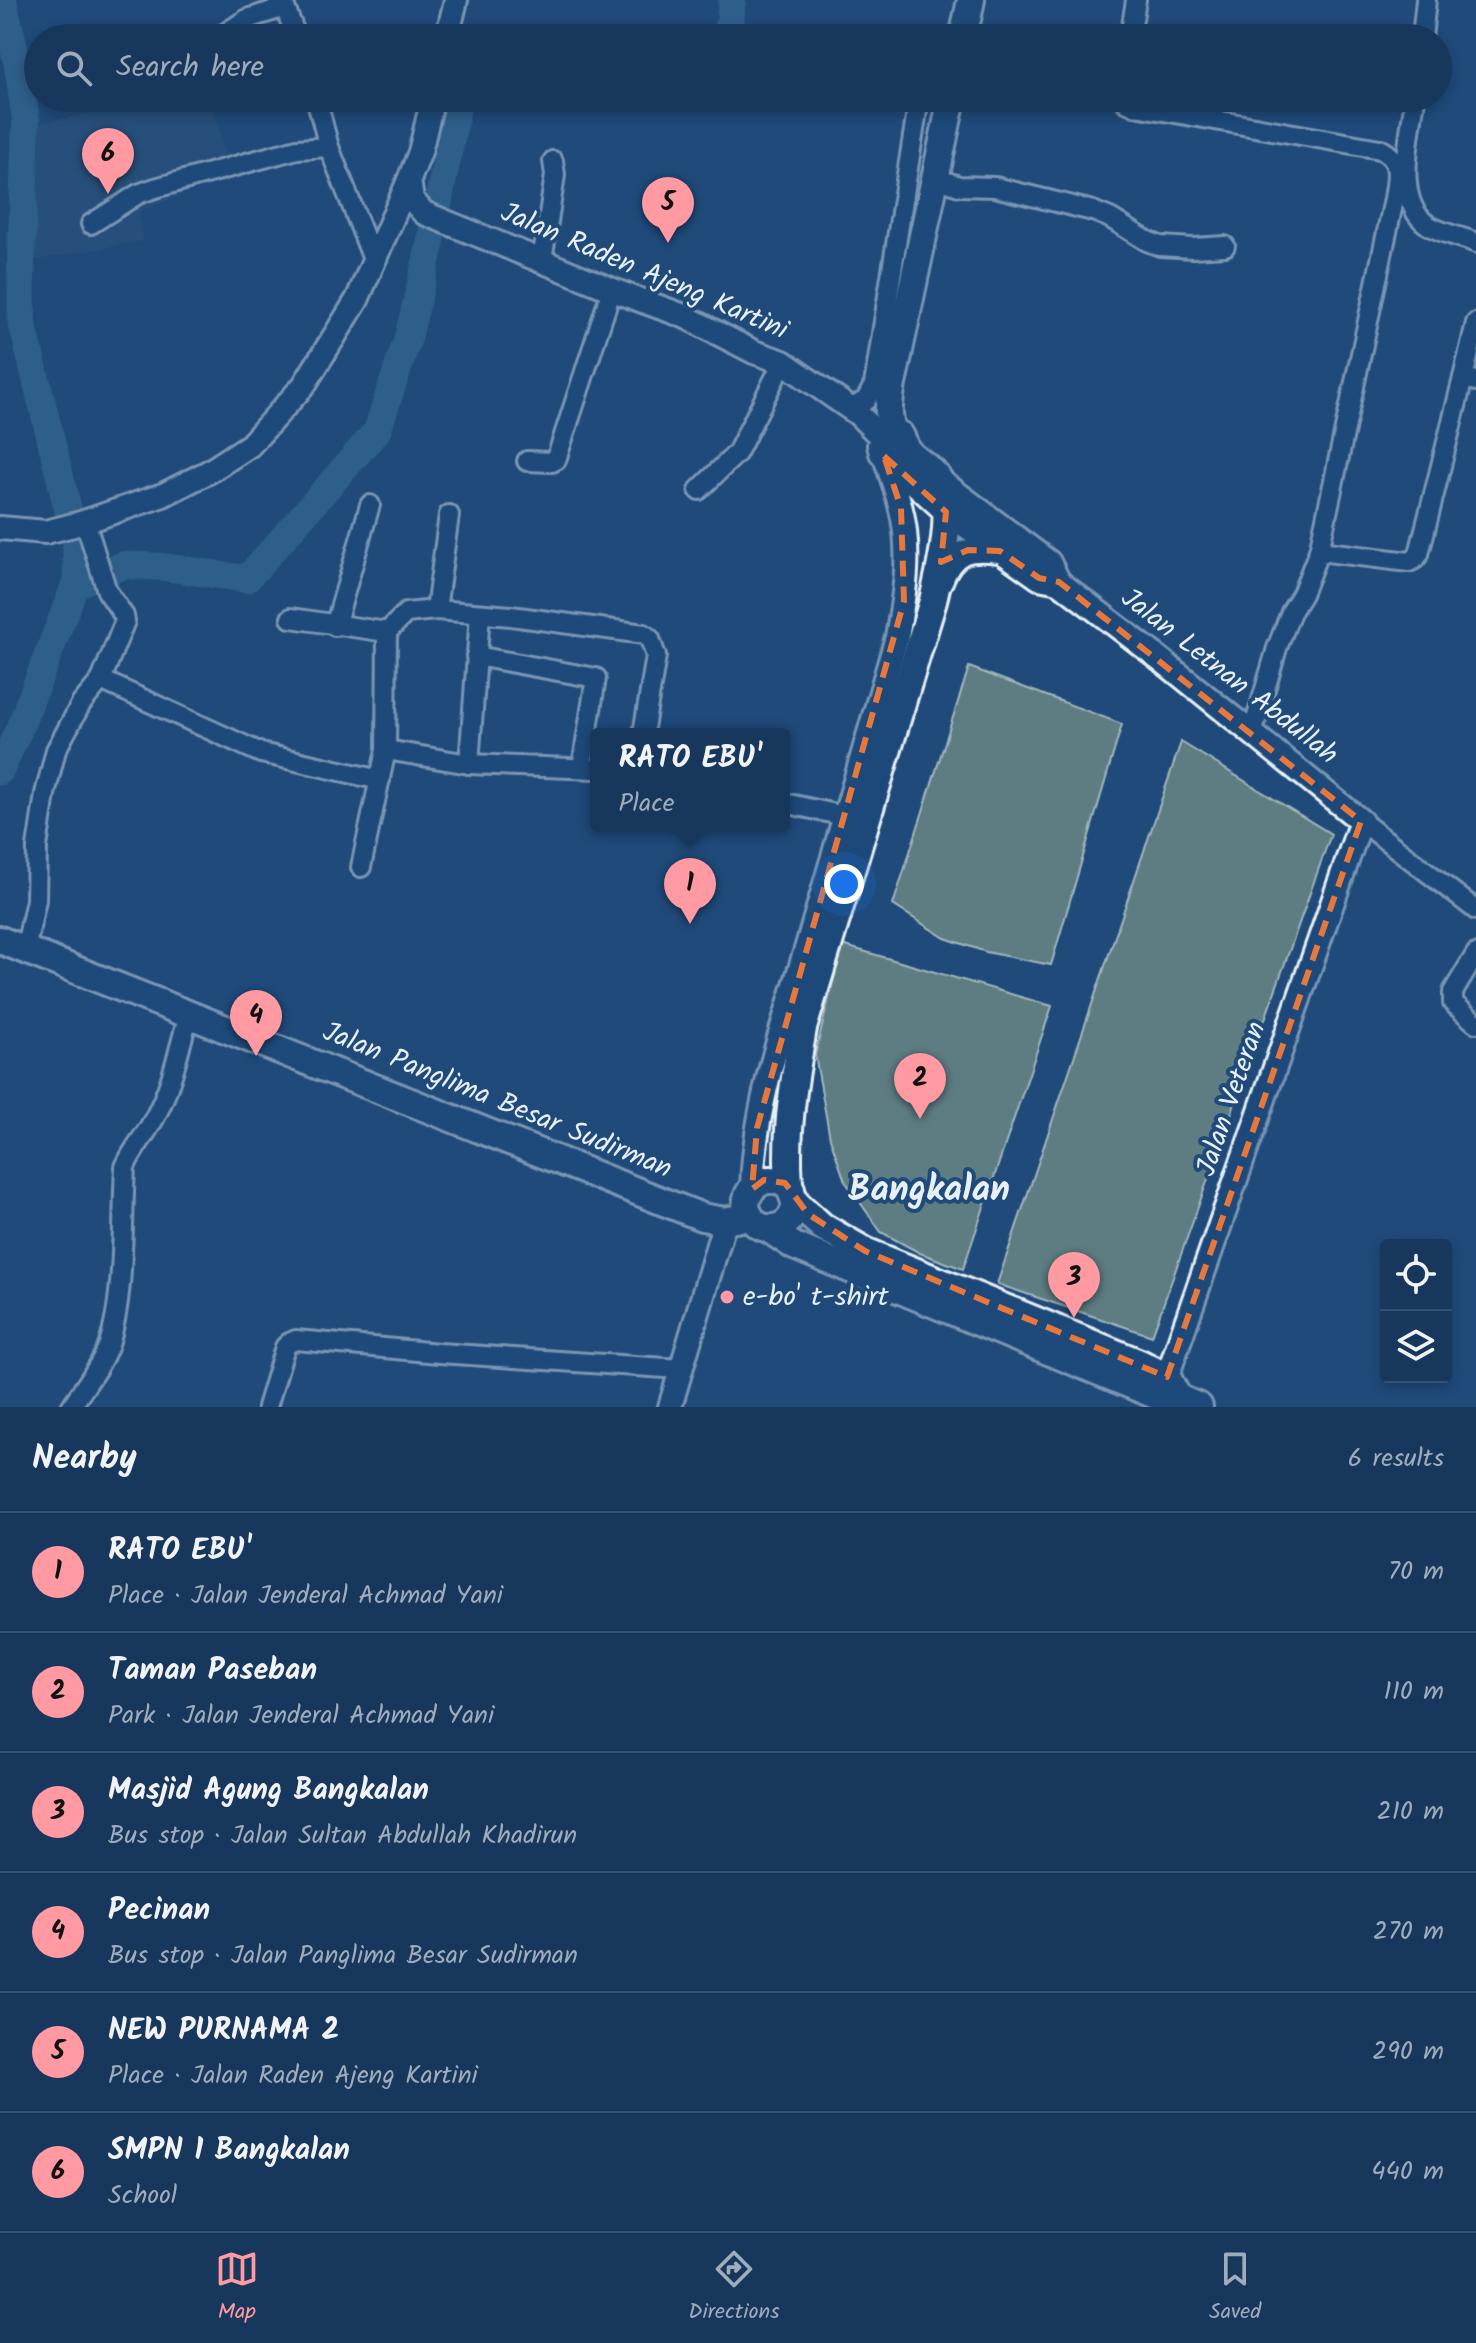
<!DOCTYPE html>
<meta charset="utf-8">
<style>
body{margin:0;font-family:Kalam,sans-serif;background:#203f62;color:#f1f3f6}
.controls{position:absolute;right:24px;bottom:24px;display:grid;overflow:hidden;border-radius:8px;box-shadow:0 4px 12px #0003}
.controls button{width:72px;height:72px;display:grid;place-items:center;padding:0;border:0;border-bottom:2px solid #365272;background:#17385c;color:#f1f3f6;font:40px sans-serif}
.you{position:absolute;left:844px;top:884px;width:28px;height:28px;margin:-20px;border:6px solid #fff;border-radius:50%;background:#1a73e8;box-shadow:0 0 0 12px #1a73e833}
.badge{display:grid;place-items:center;width:52px;height:52px;border-radius:50%;background:#ff9aa2;color:#111;font-size:26px;font-weight:700}
.pin{position:absolute;translate:-50% -66px;filter:drop-shadow(0 2px 4px #0008)}
.pin::after{content:'';position:absolute;top:42px;width:28px;height:24px;background:inherit;clip-path:polygon(0 0,100% 0,50% 100%)}
.popup{position:absolute;left:590px;top:728px;width:200px;height:104px;box-sizing:border-box;display:grid;place-content:center;border-radius:8px;background:#17385c;filter:drop-shadow(0 2px 6px #0005);font-size:26px;white-space:nowrap;color:#9eacbb}
.popup b{font-size:30px;color:#f1f3f6}
.popup::after{content:'';position:absolute;left:50%;top:100%;margin-left:-16px;border:16px solid transparent;border-top-color:#17385c}
.list{margin:0;padding:0;list-style:none}
h2{display:flex;justify-content:space-between;align-items:center;height:104px;margin:0;padding:0 32px;font-size:34px}
h2 small{font-size:26px;font-weight:400;color:#9eacbb}
.list li{display:grid;grid-template-columns:52px 1fr auto;gap:24px;align-items:center;box-sizing:border-box;height:120px;padding:0 32px;border-top:2px solid #365272}
.list b{display:block;font-size:30px;white-space:nowrap}
.list p{margin:0;font-size:26px;white-space:nowrap;color:#9eacbb}
.list em{font-size:26px;font-style:normal;color:#9eacbb}
.icon{flex:none;width:44px;height:44px;fill:none;stroke:currentColor;stroke-width:2;stroke-linecap:round;stroke-linejoin:round}
.map{position:relative;flex:none;width:1476px;height:1407px;overflow:hidden}
.search{position:absolute;background:#17385c;box-shadow:0 4px 12px #0003;left:24px;right:24px;top:24px;height:88px;display:flex;align-items:center;gap:20px;box-sizing:border-box;padding:0 28px;border-radius:44px;color:#9eacbb;font-size:30px}
.sheet{height:824px;background:#17385c}
nav{display:flex;justify-content:space-around;align-items:center;box-sizing:border-box;height:112px;border-top:2px solid #365272;background:#17385c;font-size:22px;color:#9eacbb}
nav a{display:grid;justify-items:center;gap:4px}
nav .on{color:#ff9aa2}
.map>svg:first-child{display:block}
</style>
<div class="map">
<svg width="1476" height="1407" viewBox="0 0 1476 1407">
<rect width="100%" height="100%" fill="#1f4a7a"/>
<filter id="ink" filterUnits="userSpaceOnUse"><feTurbulence type="fractalNoise" baseFrequency=".0125" numOctaves="2"/><feDisplacementMap in="SourceGraphic" scale="16" xChannelSelector="R" yChannelSelector="G"/><feConvolveMatrix kernelMatrix="1 2 1 2 8 2 1 2 1" color-interpolation-filters="sRGB"/></filter>
<g filter="url(#ink)">
<polygon fill="#33557c" points="160,98 210,98 231,176 139,211 143,241 31,261 34,125"/>
<g fill="#5d7d82" stroke="#a2b7bd" stroke-width="2">
<polygon points="969,667 1122,724 1051,965 986,952 945,938 893,905"/>
<polygon points="1181,742 1331,834 1152,1336 997,1284"/>
<polygon points="842,945 1052,1006 963,1269 920,1253 881,1232 845,1181 830,1138 815,1055"/>
</g>
<g fill="none" stroke-linecap="round" stroke-linejoin="round">
<g stroke="#40769d" stroke-width="28">
<polyline points="723,38 730,22 732,0"/>
<polyline points="77,580 82,582 124,565 164,567 247,579 377,431 408,338 430,245 459,98"/>
<polyline points="0,771 20,727 77,580 76,542 22,322 21,266 26,120 18,66 3,0"/>
</g>
<defs>
<g id="minor">
<polyline points="282,0 297,38"/>
<polyline points="218,38 247,19 285,7"/>
<polyline points="1130,38 1136,0"/>
<polyline points="1422,38 1426,0"/>
<polyline points="316,98 329,147 374,262"/>
<path d="M 1124,98 L 1126,102 L 1135,106 L 1380,149 C 1403,160 1397,177 1394,199 L 1319,551"/>
<path d="M 1415,98 C 1411,134 1392,201 1428,225 C 1442,234 1461,236 1476,243"/>
<polyline points="936,178 959,186 995,187 1093,211 1110,218 1147,241 1160,246 1193,248 1225,246"/>
<polyline points="91,224 138,194 155,188 297,149 329,147"/>
<polyline points="542,261 555,175 553,161"/>
<polyline points="1476,323 1463,378 1476,381"/>
<polyline points="851,409 866,400 874,385 919,98"/>
<polyline points="527,461 552,462 556,460 612,289"/>
<polyline points="699,490 737,453 783,362"/>
<polyline points="436,610 449,515"/>
<polyline points="291,618 387,632 406,613 436,610 511,616 644,634 650,639 656,656 643,734"/>
<polyline points="335,626 370,505"/>
<polyline points="476,656 596,678 582,767"/>
<polyline points="101,680 261,753 380,780"/>
<polyline points="1252,734 1277,648 1291,612 1302,594 1319,551 1409,562 1415,559 1419,554 1463,378"/>
<polyline points="386,750 469,764 596,769"/>
<polyline points="469,764 480,614"/>
<polyline points="784,803 845,816"/>
<polyline points="1361,821 1476,910"/>
<polyline points="361,867 386,750 387,632"/>
<polyline points="25,951 36,900 37,847 45,794 56,750 81,704 101,680 125,621 124,616 107,591 85,521"/>
<polyline points="1476,954 1453,992 1453,1003 1476,1023"/>
<path d="M 71,1407 C 84,1387 101,1366 109,1344 C 125,1294 122,1220 125,1167 C 133,1148 146,1135 155,1117 C 172,1086 179,1048 189,1014"/>
<polyline points="267,1407 285,1347 289,1343 296,1340 439,1353 681,1369"/>
</g>
<g id="tertiary">
<polyline points="447,38 456,0"/>
<polyline points="409,180 412,200 424,213 618,292 684,316 754,352 783,362 858,414 882,438"/>
<polyline points="882,438 879,445 881,453 946,512 1039,578 1059,582 1160,659 1361,821 1162,1391"/>
<polyline points="937,478 1049,562 1059,582"/>
<polyline points="0,528 46,532 81,523 163,495 210,471 250,445 304,385 357,300 409,180 420,152 433,98"/>
<path d="M 941,581 C 953,550 968,547 999,551"/>
<path d="M 752,1189 C 754,1106 783,1025 807,946 C 837,843 867,740 897,637 C 905,593 912,549 900,505 C 896,489 890,473 885,457"/>
<polyline points="670,1407 725,1221"/>
</g>
<g id="secondary">
<polyline points="963,38 971,0"/>
<polyline points="0,940 702,1217 725,1221 750,1216"/>
<path d="M 791,1189 C 764,1163 731,1199 754,1222 C 767,1234 789,1228 794,1211 C 797,1202 793,1197 790,1188 C 788,1179 788,1166 788,1157 C 788,1114 796,1070 803,1028 L 933,601 C 940,569 957,506 937,477 C 929,466 911,459 905,447 C 903,443 903,439 900,435 L 894,433 C 886,417 889,401 892,384 L 952,98"/>
<polyline points="796,1203 823,1227 865,1251 1140,1363 1167,1377 1178,1398"/>
<polyline points="767,1228 794,1246 1160,1397 1178,1398 1199,1407"/>
</g>
</defs>
<use href="#minor" stroke="#e8f1f8" stroke-width="24"/>
<use href="#tertiary" stroke="#e8f1f8" stroke-width="28"/>
<use href="#secondary" stroke="#e8f1f8" stroke-width="32"/>
<use href="#minor" stroke="#1f4a7a" stroke-width="18"/>
<use href="#tertiary" stroke="#1f4a7a" stroke-width="22"/>
<use href="#secondary" stroke="#1f4a7a" stroke-width="26"/>
</g>
</g>
<path d="M0 0H1476V1407H0ZM 884,456 L 946,512 L 941,562 L 968,550 L 1000,551 L 1039,578 L 1059,582 L 1361,821 L 1167,1377 L 865,1251 L 808,1214 L 785,1183 L 764,1180 L 752,1189 L 757,1128 L 904,601 L 901,508 Z" fill="#1f4a7a" fill-opacity=".55" fill-rule="evenodd"/>
<path fill="none" stroke="#e8773b" stroke-width="6" stroke-dasharray="16 10" stroke-linejoin="round" d="M 884,456 L 946,512 L 941,562 L 968,550 L 1000,551 L 1039,578 L 1059,582 L 1361,821 L 1167,1377 L 865,1251 L 808,1214 L 785,1183 L 764,1180 L 752,1189 L 757,1128 L 904,601 L 901,508 Z"/>
<circle fill="#ff9aa2" stroke="#1f4a7a" stroke-width="3" cx="727" cy="1297" r="8"/>
<g text-anchor="middle" dominant-baseline="central" stroke-width="8" stroke-linejoin="round" paint-order="stroke">
<g font-size="28" fill="#e8f1f8" stroke="#1f4a7a">
<text transform="translate(644 272) rotate(23)">Jalan Raden Ajeng Kartini</text>
<text transform="translate(1229 677) rotate(38)">Jalan Letnan Abdullah</text>
<text transform="translate(1232 1099) rotate(-71)">Jalan Veteran</text>
<text transform="translate(497 1101) rotate(22)">Jalan Panglima Besar Sudirman</text>
</g>
<g font-size="28" fill="#e8f1f8" stroke="#1f4a7a" text-anchor="start">
<text x="743" y="1297">e-bo' t-shirt</text>
</g>
<g font-size="36" font-weight="bold" fill="#e8f1f8" stroke="#1f4a7a">
<text x="929" y="1190">Bangkalan</text>
</g>
</g>
</svg>
<div class="controls">
<button><svg class="icon" aria-label="locate" viewBox="0 0 24 24"><circle cx="12" cy="12" r="6"/><path d="M12 2v4M12 18v4M2 12h4M18 12h4"/></svg></button>
<button><svg class="icon" aria-label="layers" viewBox="0 0 24 24"><path d="M12 4l9 5-9 5-9-5zM3 14l9 5 9-5"/></svg></button>
</div>
<div class="you"></div>
<div class="pin badge" style="left:690px;top:924px">1</div>
<div class="popup"><b>RATO EBU'</b>Place</div>
<div class="pin badge" style="left:920px;top:1119px">2</div>
<div class="pin badge" style="left:1074px;top:1318px">3</div>
<div class="pin badge" style="left:256px;top:1056px">4</div>
<div class="pin badge" style="left:668px;top:243px">5</div>
<div class="pin badge" style="left:108px;top:194px">6</div>
<div class="search"><svg class="icon" aria-label="search" viewBox="0 0 24 24"><circle cx="10" cy="10" r="6"/><path d="M15 15l6 6"/></svg>Search here</div>
</div>
<section class="sheet">
<h2>Nearby<small>6 results</small></h2>
<ul class="list">
<li><span class="badge">1</span><div><b>RATO EBU'</b><p>Place · Jalan Jenderal Achmad Yani</p></div><em>70 m</em></li>
<li><span class="badge">2</span><div><b>Taman Paseban</b><p>Park · Jalan Jenderal Achmad Yani</p></div><em>110 m</em></li>
<li><span class="badge">3</span><div><b>Masjid Agung Bangkalan</b><p>Bus stop · Jalan Sultan Abdullah Khadirun</p></div><em>210 m</em></li>
<li><span class="badge">4</span><div><b>Pecinan</b><p>Bus stop · Jalan Panglima Besar Sudirman</p></div><em>270 m</em></li>
<li><span class="badge">5</span><div><b>NEW PURNAMA 2</b><p>Place · Jalan Raden Ajeng Kartini</p></div><em>290 m</em></li>
<li><span class="badge">6</span><div><b>SMPN 1 Bangkalan</b><p>School</p></div><em>440 m</em></li>
</ul>
</section>
<nav>
<a class="on"><svg class="icon" aria-label="map" viewBox="0 0 24 24"><path d="M3 6l6-2 6 2 6-2v14l-6 2-6-2-6 2zM9 4v14M15 6v14"/></svg>Map</a>
<a><svg class="icon" aria-label="directions" viewBox="0 0 24 24"><path d="M12 3l9 9-9 9-9-9zM9 14v-3h6M13 9l2 2-2 2"/></svg>Directions</a>
<a><svg class="icon" aria-label="saved" viewBox="0 0 24 24"><path d="M7 4h10v16l-5-4-5 4z"/></svg>Saved</a>
</nav>
